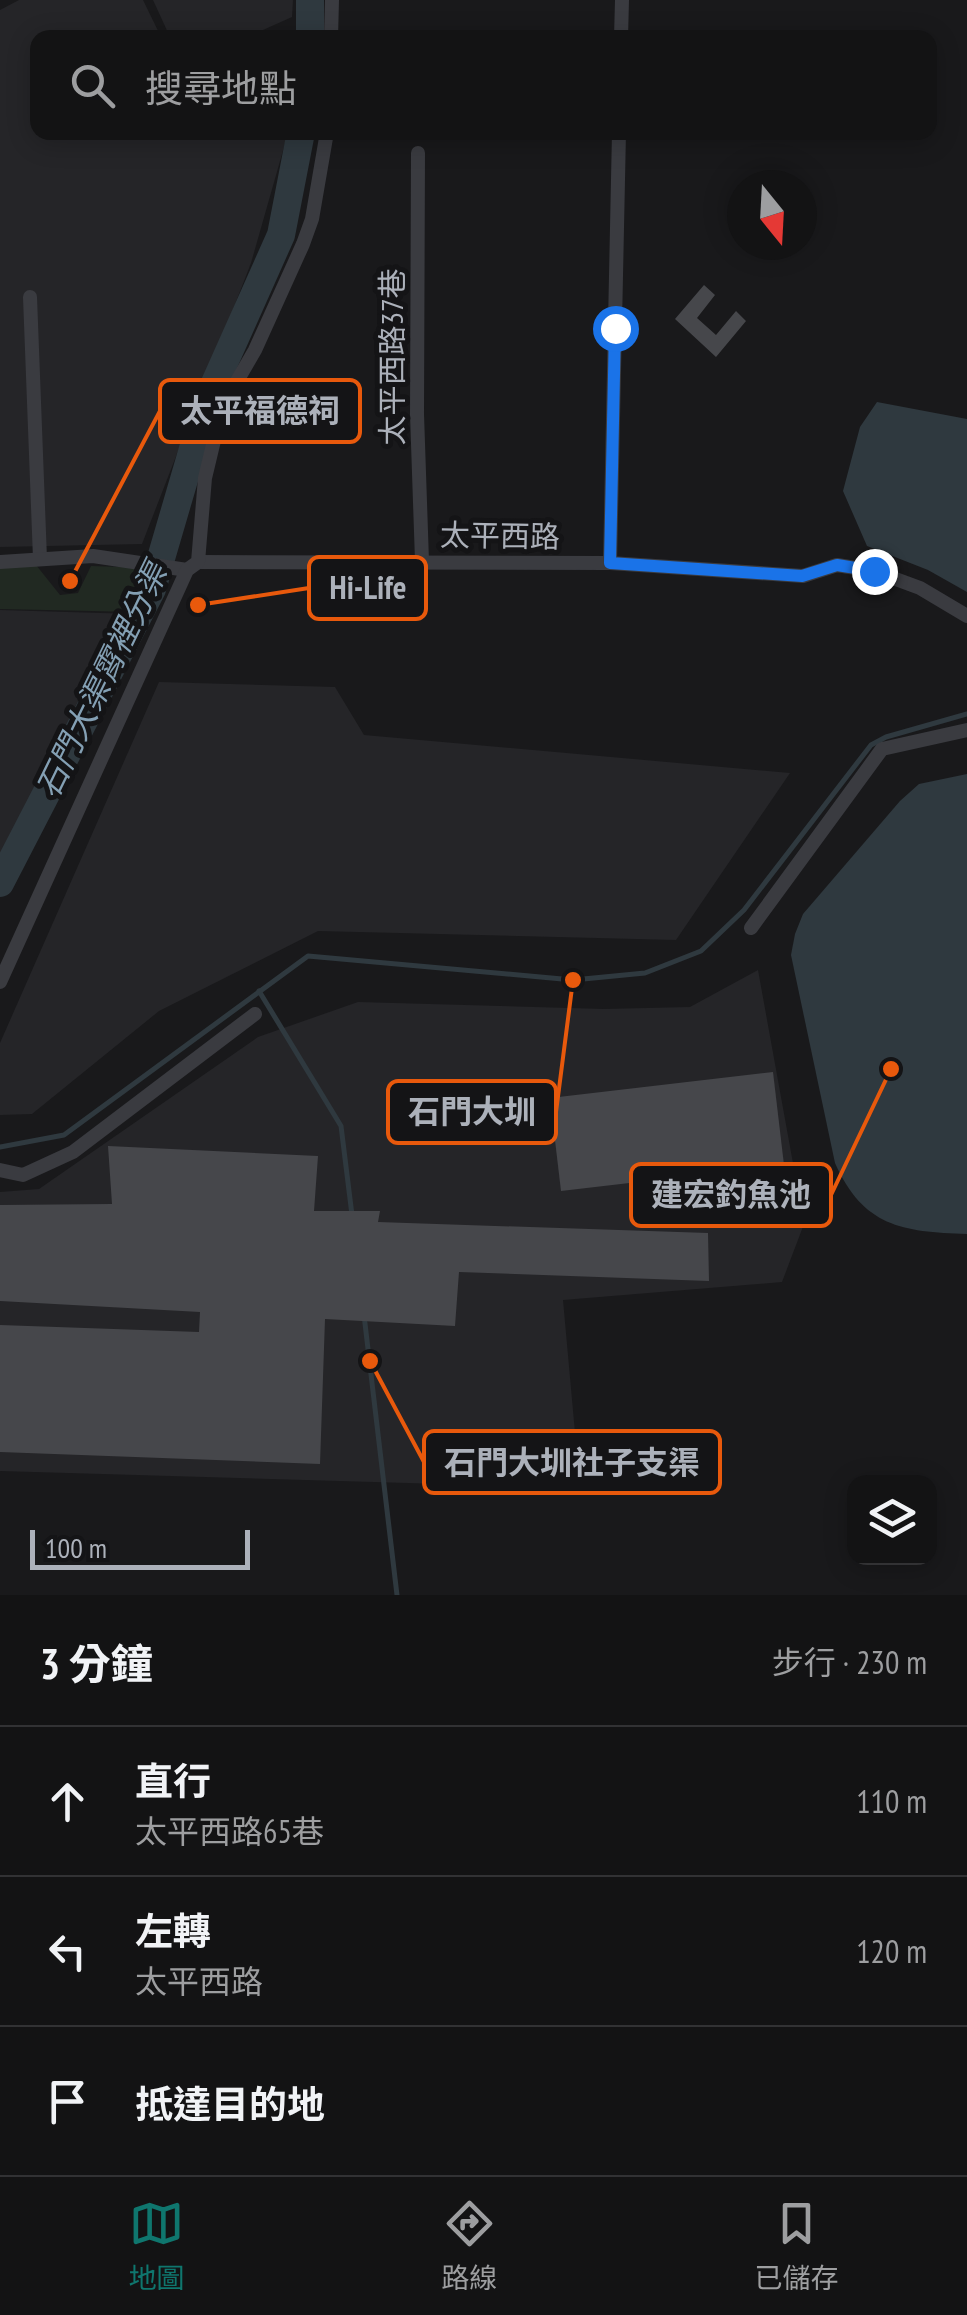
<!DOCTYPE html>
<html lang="zh-TW">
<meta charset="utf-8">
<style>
body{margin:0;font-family:"PT Sans Narrow","Noto Sans TC",sans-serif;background:#1c1c1d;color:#f1f3f6}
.controls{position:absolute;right:30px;bottom:30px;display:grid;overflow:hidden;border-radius:20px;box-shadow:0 5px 25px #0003}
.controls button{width:90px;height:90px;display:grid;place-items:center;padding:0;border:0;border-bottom:2px solid #323234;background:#131314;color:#f1f3f6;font:50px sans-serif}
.compass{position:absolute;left:727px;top:170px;width:90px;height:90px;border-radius:50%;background:#131314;box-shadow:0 5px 25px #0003;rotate:162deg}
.scale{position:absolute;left:30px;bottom:25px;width:220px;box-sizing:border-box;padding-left:10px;border:5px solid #acb1ba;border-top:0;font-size:28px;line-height:35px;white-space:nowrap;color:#acb1ba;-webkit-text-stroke:8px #141416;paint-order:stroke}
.stop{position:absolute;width:30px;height:30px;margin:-22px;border:8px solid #1a73e8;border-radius:50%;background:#fff}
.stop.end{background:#1a73e8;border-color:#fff;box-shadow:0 2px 10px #0008}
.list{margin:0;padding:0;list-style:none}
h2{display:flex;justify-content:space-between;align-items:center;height:130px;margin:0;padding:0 40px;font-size:42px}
h2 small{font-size:32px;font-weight:400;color:#9d9ea0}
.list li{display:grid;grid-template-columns:65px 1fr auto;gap:30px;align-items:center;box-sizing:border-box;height:150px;padding:0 40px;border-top:2px solid #323234}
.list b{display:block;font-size:38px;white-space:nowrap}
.list p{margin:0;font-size:32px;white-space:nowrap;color:#9d9ea0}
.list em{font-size:32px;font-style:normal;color:#9d9ea0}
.icon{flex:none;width:55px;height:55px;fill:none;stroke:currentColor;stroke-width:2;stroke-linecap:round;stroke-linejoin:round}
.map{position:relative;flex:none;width:967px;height:1595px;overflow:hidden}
.search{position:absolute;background:#131314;box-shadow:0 5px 25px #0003;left:30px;right:30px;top:30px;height:110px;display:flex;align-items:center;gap:25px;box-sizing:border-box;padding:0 35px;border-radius:20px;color:#9d9ea0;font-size:38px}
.sheet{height:580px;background:#131314}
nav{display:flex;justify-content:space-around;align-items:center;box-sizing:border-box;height:140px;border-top:2px solid #323234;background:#131314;font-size:28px;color:#9d9ea0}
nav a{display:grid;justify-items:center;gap:5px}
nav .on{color:#0f766e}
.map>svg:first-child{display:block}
</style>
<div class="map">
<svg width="967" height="1595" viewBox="0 0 967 1595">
<rect width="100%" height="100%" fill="#19191b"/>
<g fill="#252528">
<polygon points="19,0 143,0 161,37 38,38 38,132 288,133 251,263 142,544 0,547 0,10"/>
<polygon points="153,0 293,0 292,17 247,37 170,37"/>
<polygon points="0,610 135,614 0,867"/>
<polygon points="159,682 335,687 364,735 790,773 676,940 318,931 159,1011 32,1114 0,1115 0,1043"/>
<polygon points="758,970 804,1224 782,1282 563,1300 580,1488 0,1471 0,1192 39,1189 258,1037 358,1002 604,1009 690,1007"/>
</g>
<polygon fill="#212922" points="36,565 60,595 78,593 91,566 155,568 136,612 0,609 0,566"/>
<g fill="#2f393f">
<polygon points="877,402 967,419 967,592 928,570 867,546 843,491 860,427"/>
<path d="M 967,774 L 967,1234 C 901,1232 863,1226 835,1163 L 791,955 L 795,934 L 803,914 L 900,801 L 919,784 Z"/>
</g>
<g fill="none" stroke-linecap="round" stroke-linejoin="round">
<g stroke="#2f393f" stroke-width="5">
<polyline points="259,991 341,1126 352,1215"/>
<polyline points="0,1147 64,1135 308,956 573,980 645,973 701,951 744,910 871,745 886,737 967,714"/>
<polyline points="364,1315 397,1595"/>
</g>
<g stroke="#2f393f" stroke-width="28">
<polyline points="310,38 310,0"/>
<polyline points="0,883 152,589 207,401 281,235 301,132"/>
</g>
</g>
<g fill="#46474b">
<polygon points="704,285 715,295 697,318 716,335 736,311 746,321 716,357 675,319"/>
<polygon points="773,1072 784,1165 561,1191 550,1098"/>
<polygon points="108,1146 318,1156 314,1211 380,1211 378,1222 708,1233 709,1281 459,1272 455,1326 325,1319 320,1464 0,1452 0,1325 199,1332 200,1312 0,1301 0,1205 112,1204"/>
</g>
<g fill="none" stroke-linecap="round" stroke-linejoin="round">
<g stroke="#3a3b40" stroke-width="14">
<polyline points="331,38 332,0"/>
<polyline points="621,38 622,0"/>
<polyline points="418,153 417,414 422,561"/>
<polyline points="30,297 40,559"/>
<polyline points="0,562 93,556 187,570"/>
<polyline points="198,562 610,563 803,576 837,565 874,571 920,588 967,616"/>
<polyline points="610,563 619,132"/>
<polyline points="751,928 882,749 967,730"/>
<polyline points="0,982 187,570 198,562 205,478 222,407 255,350 303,244 312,219 327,132"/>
<polyline points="0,1170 23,1175 73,1152 255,1014"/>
</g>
</g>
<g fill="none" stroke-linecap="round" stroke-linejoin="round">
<polyline stroke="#1a73e8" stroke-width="12" points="615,328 610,563 802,576 837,565 874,571"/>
</g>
<g text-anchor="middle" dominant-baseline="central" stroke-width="10" stroke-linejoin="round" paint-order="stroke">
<g font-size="30" fill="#acb1ba" stroke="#141416">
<text transform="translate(391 357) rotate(-90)">太平西路37巷</text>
<text transform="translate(500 535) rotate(1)">太平西路</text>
</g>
<g font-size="32" font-style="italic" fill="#84a0b4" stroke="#141416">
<text transform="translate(101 680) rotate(-64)">石門大渠霄裡分渠</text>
</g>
</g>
<path fill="none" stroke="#e8590c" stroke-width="4" d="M70 581L160 411M198 605L309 588M573 980L556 1112M891 1069L831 1195M370 1361L424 1462"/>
<g fill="#e8590c" stroke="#141416" stroke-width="4">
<circle cx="70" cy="581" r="10"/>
<circle cx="198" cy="605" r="10"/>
<circle cx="573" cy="980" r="10"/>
<circle cx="891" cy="1069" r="10"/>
<circle cx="370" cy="1361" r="10"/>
</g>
<g fill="#141416" stroke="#e8590c" stroke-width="4">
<rect x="160" y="380" width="200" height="62" rx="10"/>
<rect x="309" y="557" width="117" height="62" rx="10"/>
<rect x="388" y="1081" width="168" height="62" rx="10"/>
<rect x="631" y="1164" width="200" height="62" rx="10"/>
<rect x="424" y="1431" width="296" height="62" rx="10"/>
</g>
<g font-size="32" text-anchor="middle" font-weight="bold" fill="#acb1ba">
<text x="260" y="422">太平福德祠</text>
<text x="368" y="599">Hi-Life</text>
<text x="472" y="1123">石門大圳</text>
<text x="731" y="1206">建宏釣魚池</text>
<text x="572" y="1474">石門大圳社子支渠</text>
</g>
</svg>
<div class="controls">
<button><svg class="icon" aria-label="layers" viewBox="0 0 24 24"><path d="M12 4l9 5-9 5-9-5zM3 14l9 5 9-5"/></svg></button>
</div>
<svg class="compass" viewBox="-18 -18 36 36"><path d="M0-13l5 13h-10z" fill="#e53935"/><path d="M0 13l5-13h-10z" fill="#9d9ea0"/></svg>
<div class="scale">100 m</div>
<div class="stop" style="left:615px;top:328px"></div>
<div class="stop end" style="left:874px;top:571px"></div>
<div class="search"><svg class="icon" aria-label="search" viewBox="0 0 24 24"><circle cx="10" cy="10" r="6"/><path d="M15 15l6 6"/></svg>搜尋地點</div>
</div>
<section class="sheet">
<h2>3 分鐘<small>步行 · 230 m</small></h2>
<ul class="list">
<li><svg class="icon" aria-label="ahead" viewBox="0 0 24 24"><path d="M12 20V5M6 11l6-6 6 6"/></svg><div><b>直行</b><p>太平西路65巷</p></div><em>110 m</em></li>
<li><svg class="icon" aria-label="left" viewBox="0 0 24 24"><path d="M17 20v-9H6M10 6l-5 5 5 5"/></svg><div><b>左轉</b><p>太平西路</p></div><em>120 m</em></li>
<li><svg class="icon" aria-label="arrive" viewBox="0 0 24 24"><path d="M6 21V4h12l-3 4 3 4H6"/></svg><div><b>抵達目的地</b></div></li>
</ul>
</section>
<nav>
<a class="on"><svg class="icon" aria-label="map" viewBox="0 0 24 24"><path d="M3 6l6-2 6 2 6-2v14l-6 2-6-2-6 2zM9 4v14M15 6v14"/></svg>地圖</a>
<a><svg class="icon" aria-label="directions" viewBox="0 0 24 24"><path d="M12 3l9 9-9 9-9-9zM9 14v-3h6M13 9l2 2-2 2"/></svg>路線</a>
<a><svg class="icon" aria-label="saved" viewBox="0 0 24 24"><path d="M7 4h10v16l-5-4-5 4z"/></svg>已儲存</a>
</nav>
